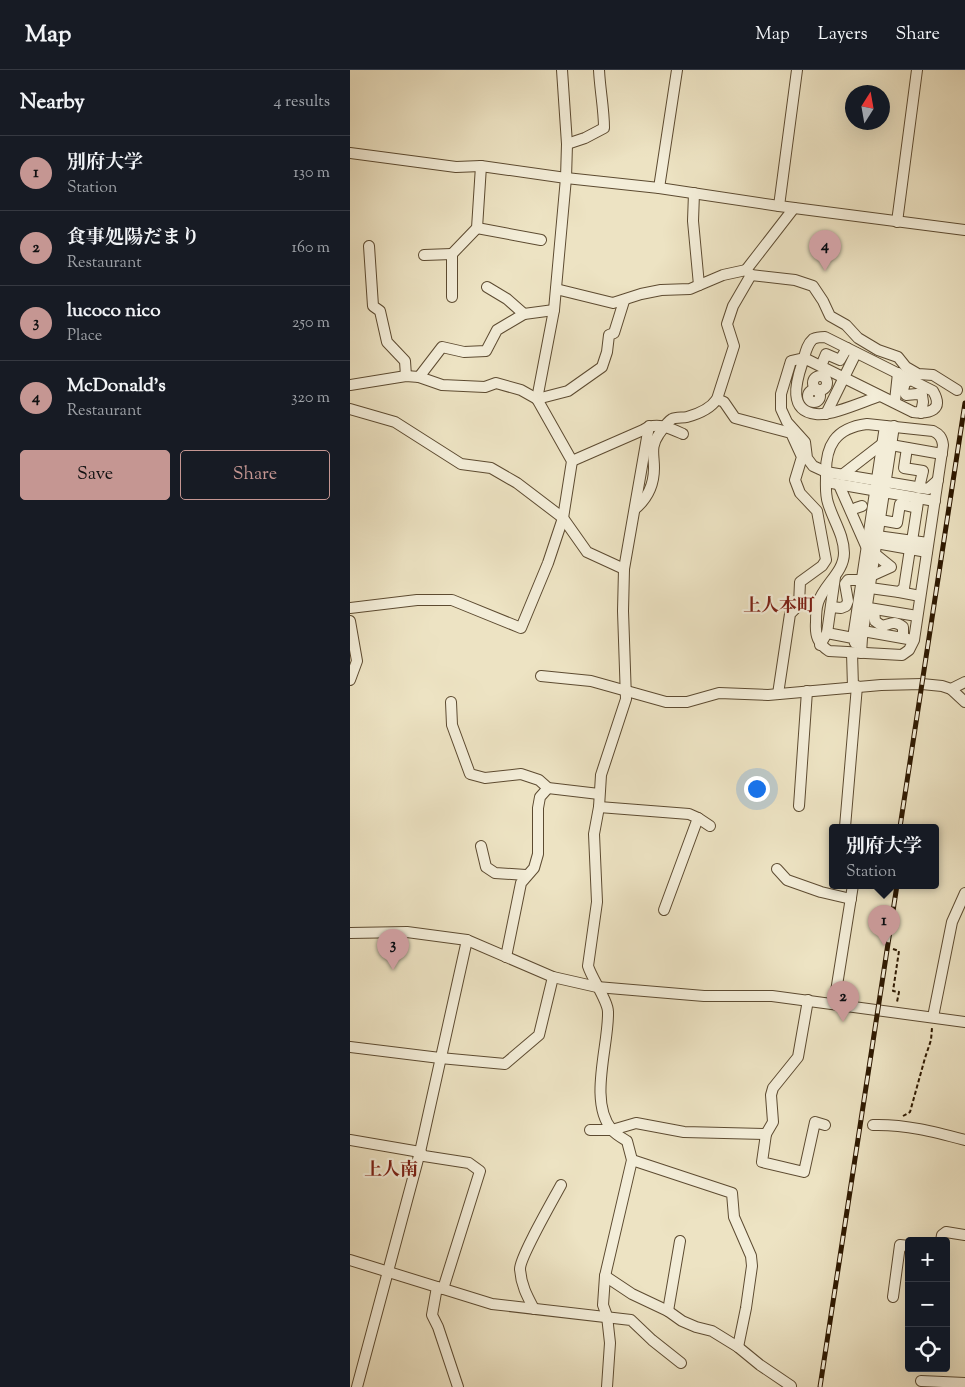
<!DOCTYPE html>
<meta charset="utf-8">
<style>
body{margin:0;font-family:"Sorts Mill Goudy","Noto Serif JP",serif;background:#20242c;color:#f1f3f6}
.controls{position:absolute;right:15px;bottom:15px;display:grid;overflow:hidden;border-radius:5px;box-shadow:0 5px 20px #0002}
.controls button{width:45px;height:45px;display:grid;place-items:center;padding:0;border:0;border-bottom:1px solid #363941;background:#171b24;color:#f1f3f6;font:25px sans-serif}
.compass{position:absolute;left:495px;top:15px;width:45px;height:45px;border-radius:50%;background:#171b24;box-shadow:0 5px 20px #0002;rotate:11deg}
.you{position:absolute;left:406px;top:718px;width:18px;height:18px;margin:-12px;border:4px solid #fff;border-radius:50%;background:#1a73e8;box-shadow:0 0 0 8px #1a73e833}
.badge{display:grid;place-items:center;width:32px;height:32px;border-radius:50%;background:#c59692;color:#111;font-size:16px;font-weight:700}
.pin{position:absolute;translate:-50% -41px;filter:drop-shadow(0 1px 2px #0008)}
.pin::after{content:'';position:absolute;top:26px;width:18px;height:15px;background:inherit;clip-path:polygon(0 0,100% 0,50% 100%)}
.popup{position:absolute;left:479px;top:754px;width:110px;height:65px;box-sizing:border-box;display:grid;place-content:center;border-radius:5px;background:#171b24;filter:drop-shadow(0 1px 4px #0005);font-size:16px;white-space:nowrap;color:#9ea1a6}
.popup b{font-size:19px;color:#f1f3f6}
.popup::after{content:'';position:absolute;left:50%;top:100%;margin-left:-10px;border:10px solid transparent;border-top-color:#171b24}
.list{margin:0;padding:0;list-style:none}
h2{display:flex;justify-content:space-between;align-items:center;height:65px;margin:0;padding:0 20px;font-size:21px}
h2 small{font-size:16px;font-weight:400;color:#9ea1a6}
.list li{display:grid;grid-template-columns:32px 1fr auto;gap:15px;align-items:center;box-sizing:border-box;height:75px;padding:0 20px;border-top:1px solid #363941}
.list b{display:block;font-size:19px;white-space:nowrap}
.list p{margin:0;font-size:16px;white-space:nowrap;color:#9ea1a6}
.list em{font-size:16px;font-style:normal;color:#9ea1a6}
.actions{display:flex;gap:10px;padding:15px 20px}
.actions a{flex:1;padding:11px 0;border:1px solid #c59692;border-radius:5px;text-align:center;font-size:18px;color:#c59692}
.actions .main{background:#c59692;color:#111}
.icon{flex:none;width:28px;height:28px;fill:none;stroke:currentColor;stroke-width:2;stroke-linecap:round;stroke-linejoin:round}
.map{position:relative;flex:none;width:615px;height:1317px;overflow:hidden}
header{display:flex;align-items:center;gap:30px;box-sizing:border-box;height:70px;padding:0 25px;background:#171b24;border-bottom:1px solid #363941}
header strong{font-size:24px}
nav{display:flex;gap:28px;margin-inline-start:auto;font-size:18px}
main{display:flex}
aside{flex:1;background:#171b24}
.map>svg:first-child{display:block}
</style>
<header>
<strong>Map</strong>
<nav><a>Map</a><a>Layers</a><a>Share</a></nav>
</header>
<main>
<aside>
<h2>Nearby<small>4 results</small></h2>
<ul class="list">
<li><span class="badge">1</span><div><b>別府大学</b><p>Station</p></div><em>130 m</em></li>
<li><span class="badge">2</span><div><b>食事処陽だまり</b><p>Restaurant</p></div><em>160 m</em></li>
<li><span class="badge">3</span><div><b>lucoco nico</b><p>Place</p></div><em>250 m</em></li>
<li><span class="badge">4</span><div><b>McDonald's</b><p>Restaurant</p></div><em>320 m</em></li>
</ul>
<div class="actions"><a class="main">Save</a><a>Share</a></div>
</aside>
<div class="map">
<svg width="615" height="1317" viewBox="0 0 615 1317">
<rect width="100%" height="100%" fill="#ede3c3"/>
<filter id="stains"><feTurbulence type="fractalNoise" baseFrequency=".004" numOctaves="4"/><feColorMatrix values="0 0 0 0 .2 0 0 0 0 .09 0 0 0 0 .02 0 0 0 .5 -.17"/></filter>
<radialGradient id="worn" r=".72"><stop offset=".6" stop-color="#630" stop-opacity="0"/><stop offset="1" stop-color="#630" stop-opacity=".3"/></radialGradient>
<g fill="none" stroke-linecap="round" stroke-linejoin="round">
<defs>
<g id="minor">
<path d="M 217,74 L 235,68 L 254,58 C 254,39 250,20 249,0"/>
<polyline points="0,83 106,97 131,96 216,108 309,118 429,136 615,160"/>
<polyline points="309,118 327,0"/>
<polyline points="344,123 343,151 349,215"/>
<polyline points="429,136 447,0"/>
<polyline points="547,152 567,0"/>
<polyline points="127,158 191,170"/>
<polyline points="19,176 23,236 30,241 37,272 55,291 56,306"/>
<polyline points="74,185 102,184"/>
<polyline points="401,205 445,210 463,216 473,231 480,246 496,255 508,268 528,280 548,287 556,297 568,304 583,305 607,320"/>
<polyline points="137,217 157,229 174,244"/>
<polyline points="206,219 263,233 291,224 311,220 340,219 373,205 396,200"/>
<polyline points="102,227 102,184 127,158 131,96"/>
<polyline points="471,296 476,284 490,290 497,278"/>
<circle cx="470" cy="313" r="7"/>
<polyline points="69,307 92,277 114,282 136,281 147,260 174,244 204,240"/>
<polyline points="560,310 555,313 553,320 556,325 567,324 572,325 573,332 571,343"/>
<polyline points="0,315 56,306 69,307 92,315 135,317 146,313 171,320 187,329 218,321 252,297 257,282 259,265 264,263 274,231"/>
<circle cx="464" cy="326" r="6"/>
<path d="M 530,326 C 514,331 482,346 466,344 C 438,341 446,312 452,294 C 455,286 456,275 463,269 C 467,267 471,267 475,267 L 583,321 C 594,340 580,344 563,342 L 454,288 L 441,291 L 431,324 L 431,339 L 437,352 L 455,372 L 457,388 L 463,396 L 476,402 L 578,419 L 588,410"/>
<polyline points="367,329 374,332 385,348 441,363 452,387 445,410 450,423 467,441 476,490 472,496 450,512 449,535 440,544 428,624"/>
<polyline points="545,331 548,303"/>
<polyline points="0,339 45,352 111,394 141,398 167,413 213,448 237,482 274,499"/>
<polyline points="476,344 506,283"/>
<path d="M 517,354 L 583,361 C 589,364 592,367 593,375 L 564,570 L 559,580 L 552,585 L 479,581 C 468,574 465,566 466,552 C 466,546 466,539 468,533 C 473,515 494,503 494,483 C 494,465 483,450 478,433 C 475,424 476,415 476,406 C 475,376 485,358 517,354 Z"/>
<polyline points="541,375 592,384"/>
<polyline points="557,378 554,398 573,401 569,418"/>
<path d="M 222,391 L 293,360 C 306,351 320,358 333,364"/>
<polyline points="492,405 532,374"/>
<polyline points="476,412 585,431"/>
<polyline points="489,415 516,476"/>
<polyline points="506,438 512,436"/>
<path d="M 285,439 C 298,428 304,414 304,398 C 304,384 300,377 309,364 C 312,360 317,352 322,349 C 326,347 333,348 337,347 C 348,344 361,338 367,329 L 384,276 L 377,254 L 383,236 L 401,205 L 396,200 L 444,138"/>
<polyline points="530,450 547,453 550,434 567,438"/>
<polyline points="527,466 578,473"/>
<polyline points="562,471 568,432"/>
<polyline points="526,473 577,482"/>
<polyline points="521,506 541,497 525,484"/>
<polyline points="520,518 549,522 554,518 560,479"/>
<polyline points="549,522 570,526"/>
<polyline points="481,537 491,538 496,536 498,531 495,514 498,510 511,510"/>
<polyline points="0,538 67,530 102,530 171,558 198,493 213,448 222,391 187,329 204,240 216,108 217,74 212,0"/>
<polyline points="519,538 567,546"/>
<path d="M 524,539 L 525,551 L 532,556 C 541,554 544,550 553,557 L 553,568"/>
<polyline points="0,551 7,591 0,610"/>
<polyline points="513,561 558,569"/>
<polyline points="477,563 503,568 505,573"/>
<polyline points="503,568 535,356"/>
<polyline points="470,575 477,563 485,507"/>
<polyline points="502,583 503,617"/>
<polyline points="511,583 512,568 544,356"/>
<polyline points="191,606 241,611 316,632 337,632 369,623 418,625 531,615 572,614 592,616 601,619 615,612"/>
<polyline points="601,619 615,632"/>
<polyline points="101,632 102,655 120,704 135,708 171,704 189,710 198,718 249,724"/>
<polyline points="449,736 457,621"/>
<polyline points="249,737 339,744 348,748 314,840"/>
<polyline points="348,748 360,756"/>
<polyline points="495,757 507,616"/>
<polyline points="131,776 136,797 145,803 176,805"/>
<polyline points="427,799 437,810 471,822 501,829"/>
<polyline points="0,863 57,862 117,870 203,907 247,917 354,926 422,926 615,952"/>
<polyline points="156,887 171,813 184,798 188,784 188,738 190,727 198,718"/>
<polyline points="484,934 503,815"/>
<polyline points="583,947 602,852 615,823"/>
<polyline points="0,977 90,988 155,994 189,965 203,907"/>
<path d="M 523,1055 C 555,1054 585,1062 615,1070"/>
<polyline points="240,1060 262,1060 286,1053 334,1062 416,1064 423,1052 421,1025 423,1018 448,987 458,930"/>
<polyline points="416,1064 412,1092 454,1102 465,1052 475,1055"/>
<polyline points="0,1070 70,1082 74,1086 119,1093 130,1101 93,1219"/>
<polyline points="282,1090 382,1123 384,1147 401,1186 402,1196 396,1238 388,1277"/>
<polyline points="591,1171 592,1165 596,1162 615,1165"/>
<polyline points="0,1190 142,1234 281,1250 302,1270 331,1293"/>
<polyline points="255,1206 282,1224 318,1241 332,1251 346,1257 362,1261 388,1277 410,1295 441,1316"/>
<polyline points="87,1217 82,1245 88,1257 108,1317"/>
<polyline points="543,1227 550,1175 559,1176"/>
<path d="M 184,1239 C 177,1226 171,1215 170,1199 C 170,1187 203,1130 211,1115"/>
<polyline points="318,1241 330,1171"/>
<polyline points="571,1311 615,1313"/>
<polyline points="7,1317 70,1082 117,870"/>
<path d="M 257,1317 L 260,1273 L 257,1246 L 253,1235 L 255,1206 L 282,1090 L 277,1071 C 272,1068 265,1064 262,1060 C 238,1032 259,975 258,942 C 258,931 242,909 238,896 L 247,832 L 244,764 L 249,737 L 251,705 L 276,629 L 273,541 L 274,499 L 299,356"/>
</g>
</defs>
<use href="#minor" stroke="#5d4b31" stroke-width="12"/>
<g stroke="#2d1800" stroke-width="2" stroke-dasharray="4 2.5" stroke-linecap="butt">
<polyline points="543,879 549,881 543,921 549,922 547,932"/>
<polyline points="553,1046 560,1042 575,988 581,970 582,958"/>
</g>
<use href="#minor" stroke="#f3edd8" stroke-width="10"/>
<defs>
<g id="rail">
<polyline points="550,757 615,333"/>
<polyline points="470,1317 547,815"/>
</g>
</defs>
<use href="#rail" stroke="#2d1800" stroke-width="5"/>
<use href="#rail" stroke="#f3edd8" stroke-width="3" stroke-dasharray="9" stroke-linecap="butt"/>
</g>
<g text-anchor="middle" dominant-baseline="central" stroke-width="4.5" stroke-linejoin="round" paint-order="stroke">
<g font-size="18" font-weight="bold" fill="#7a1f14" stroke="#f3edd8">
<text x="429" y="537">上人本町</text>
<text x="41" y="1101">上人南</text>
</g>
</g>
<rect width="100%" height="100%" filter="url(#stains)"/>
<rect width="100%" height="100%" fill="url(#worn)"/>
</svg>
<div class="controls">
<button>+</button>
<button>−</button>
<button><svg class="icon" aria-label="locate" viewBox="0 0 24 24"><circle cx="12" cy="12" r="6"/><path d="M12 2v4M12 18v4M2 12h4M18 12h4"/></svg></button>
</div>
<svg class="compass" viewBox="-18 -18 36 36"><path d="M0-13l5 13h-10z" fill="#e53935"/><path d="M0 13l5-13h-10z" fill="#9ea1a6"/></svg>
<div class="you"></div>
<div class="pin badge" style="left:534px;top:876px">1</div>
<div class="popup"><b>別府大学</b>Station</div>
<div class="pin badge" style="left:493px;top:952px">2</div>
<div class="pin badge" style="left:43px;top:900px">3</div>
<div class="pin badge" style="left:475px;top:201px">4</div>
</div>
</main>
